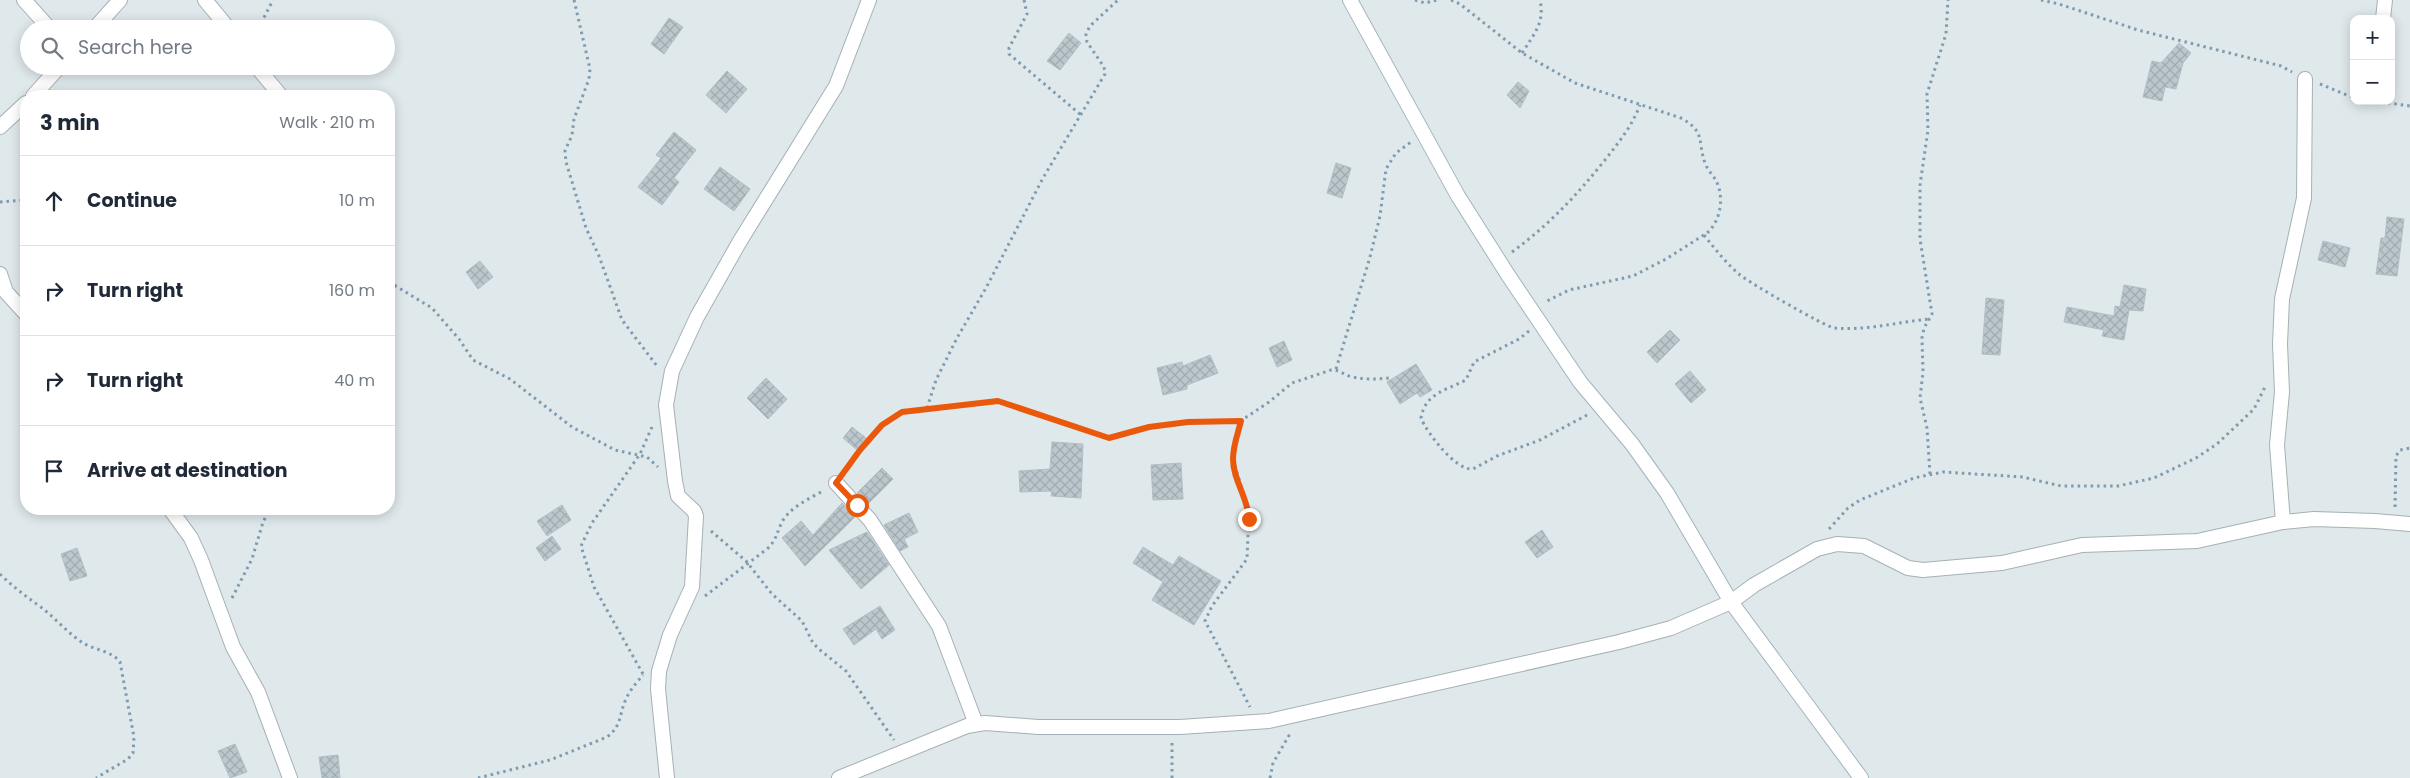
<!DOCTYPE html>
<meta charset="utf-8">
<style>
body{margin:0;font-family:Poppins,sans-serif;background:#f2f2f3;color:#1f2937}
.controls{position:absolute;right:15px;top:15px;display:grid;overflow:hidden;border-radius:10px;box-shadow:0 2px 12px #0003}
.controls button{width:45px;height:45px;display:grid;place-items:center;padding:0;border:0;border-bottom:1px solid #e0e1e3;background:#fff;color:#1f2937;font:25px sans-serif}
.stop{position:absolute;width:15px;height:15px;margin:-11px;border:4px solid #ea580c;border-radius:50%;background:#fff}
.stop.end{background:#ea580c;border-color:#fff;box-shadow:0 1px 5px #0008}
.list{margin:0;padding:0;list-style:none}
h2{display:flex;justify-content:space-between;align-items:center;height:65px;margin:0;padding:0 20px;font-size:21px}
h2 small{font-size:16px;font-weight:400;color:#747a83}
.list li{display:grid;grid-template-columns:32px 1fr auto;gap:15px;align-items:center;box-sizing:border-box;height:90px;padding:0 20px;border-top:1px solid #e0e1e3}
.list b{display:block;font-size:19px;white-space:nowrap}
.list em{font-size:16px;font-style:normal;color:#747a83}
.icon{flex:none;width:28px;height:28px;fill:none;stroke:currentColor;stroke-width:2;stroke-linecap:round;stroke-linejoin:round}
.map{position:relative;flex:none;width:2410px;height:778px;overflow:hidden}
.search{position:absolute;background:#fff;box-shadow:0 2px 12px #0003;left:20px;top:20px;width:375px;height:55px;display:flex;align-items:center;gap:12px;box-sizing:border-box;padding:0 18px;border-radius:28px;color:#747a83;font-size:19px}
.panel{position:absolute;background:#fff;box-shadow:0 2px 12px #0003;left:20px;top:90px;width:375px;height:425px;border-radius:20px}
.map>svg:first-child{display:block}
</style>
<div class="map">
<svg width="2410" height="778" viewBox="0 0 2410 778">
<defs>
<pattern id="building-cross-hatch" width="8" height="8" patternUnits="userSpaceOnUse" patternTransform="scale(1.25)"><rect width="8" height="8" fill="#bbc7cc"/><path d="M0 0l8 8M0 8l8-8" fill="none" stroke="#a0abb0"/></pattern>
</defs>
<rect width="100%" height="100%" fill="#dfe8eb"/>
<g fill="url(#building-cross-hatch)" stroke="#b1bfc5">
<polygon points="669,18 683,27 664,54 651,44"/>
<polygon points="1069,33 1081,43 1060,70 1047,61"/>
<polygon points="2179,43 2191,53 2183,63 2176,89 2165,87 2162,101 2143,97 2152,61 2161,63"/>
<polygon points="727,71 747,89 726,113 706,95"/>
<polygon points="1518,82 1529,91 1520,108 1507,95"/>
<polygon points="674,132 696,150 674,178 679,182 662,205 638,187 661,158 656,155"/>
<polygon points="1336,163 1351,168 1342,198 1327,193"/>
<polygon points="720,167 750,189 734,211 704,189"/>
<polygon points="2387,217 2404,219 2397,276 2376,274 2381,238 2385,238"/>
<polygon points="2323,241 2350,248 2345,267 2318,260"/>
<polygon points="480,261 493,277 478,289 466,272"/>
<polygon points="2124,285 2146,289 2143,311 2129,310 2124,340 2102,336 2104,330 2064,322 2067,307 2114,316 2115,306 2120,307"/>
<polygon points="1986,298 2004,300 2000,355 1982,354"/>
<polygon points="1670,330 1680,340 1657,363 1647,352"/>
<polygon points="1284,341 1292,360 1277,367 1269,348"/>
<polygon points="1210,355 1218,373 1187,385 1187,389 1163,395 1157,368 1182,362 1183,366"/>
<polygon points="1416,364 1432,390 1420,397 1417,393 1400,404 1387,382"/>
<polygon points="1690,371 1706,390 1691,403 1675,384"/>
<polygon points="766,378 787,399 768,419 747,398"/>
<polygon points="852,427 866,438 856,449 843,438"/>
<polygon points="1052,442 1083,444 1081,498 1051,496 1052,491 1020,492 1019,471 1050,469"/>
<polygon points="1181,463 1183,499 1153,500 1151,465"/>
<polygon points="882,468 893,479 868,504 857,493"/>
<polygon points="842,503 855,517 805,566 782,538 801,521 813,535"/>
<polygon points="562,505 571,520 547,536 537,521"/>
<polygon points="909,513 918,532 904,539 908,547 900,551 884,525"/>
<polygon points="1542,530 1553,547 1537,558 1525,542"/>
<polygon points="867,532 889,565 861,589 829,550"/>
<polygon points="552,536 561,549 545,561 536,548"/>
<polygon points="1143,547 1173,565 1179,556 1221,581 1194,625 1152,600 1163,582 1133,563"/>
<polygon points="77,548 87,576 70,581 61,554"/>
<polygon points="880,606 895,630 882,639 876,629 854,645 843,629"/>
<polygon points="235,744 247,772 230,778 218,751"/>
<polygon points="338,755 340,778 322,778 319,757"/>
</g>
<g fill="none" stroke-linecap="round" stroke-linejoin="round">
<defs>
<g id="minor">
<polyline points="24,0 50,29"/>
<polyline points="205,0 229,29"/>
<polyline points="2383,19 2385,0"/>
<polyline points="94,29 120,0"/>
<polyline points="256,66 281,96"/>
<polyline points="33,96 60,66"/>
<polyline points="0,127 26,103"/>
<polyline points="0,274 6,292 26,314"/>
<polyline points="836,483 870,520 939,626 976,724"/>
<polyline points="170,509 191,538 201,560 233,647 258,692 290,778"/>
<polyline points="2283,522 2277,445 2282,392 2280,344 2282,299 2304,198 2305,79"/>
<polyline points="667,778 658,689 659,671 670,635 692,587 696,516 694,511 678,496 675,481 666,405 672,371 697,317 740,241 836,86 869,0"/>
<polyline points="839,778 967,726 985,723 1038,727 1180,727 1269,721 1619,642 1671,628 1731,602 1754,585 1817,549 1837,544 1864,546 1908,568 1923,570 2002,563 2082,545 2197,541 2283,522 2314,519 2375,521 2410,524"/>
</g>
<polyline id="secondary" points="1350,0 1458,196 1508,275 1580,382 1632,444 1667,493 1731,602 1861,778"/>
</defs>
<use href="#minor" stroke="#a6b0b6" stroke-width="16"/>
<use href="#secondary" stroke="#a3b3bd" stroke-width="16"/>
<g stroke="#7e9bb0" stroke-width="3" stroke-dasharray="2.5 4" stroke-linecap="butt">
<polyline points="574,0 590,69 589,79 574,119 572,135 565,151 566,162 586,228 599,256 622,320 657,366"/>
<polyline points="1024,0 1027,14 1009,48 1009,54 1081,115"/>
<polyline points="1415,0 1425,3 1437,0"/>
<path d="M 1451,0 L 1460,4 L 1522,53 L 1575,83 L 1681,118 C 1706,132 1697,140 1705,163 C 1707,169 1712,174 1715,179 C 1725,195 1721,221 1707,233 L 1666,259 L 1633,276 L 1569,290 L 1545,302"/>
<polyline points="2041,0 2059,4 2138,30 2281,66 2292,72"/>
<polyline points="258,29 273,0"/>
<path d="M 1522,53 C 1534,34 1545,23 1540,0"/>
<polyline points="2320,84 2354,98"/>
<polyline points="2375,101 2410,106"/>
<polyline points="0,202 26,200"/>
<path d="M 1704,235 C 1715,249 1726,263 1740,275 C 1750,283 1824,326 1834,328 C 1866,331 1898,322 1929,319"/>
<path d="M 1512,252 C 1550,224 1576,196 1605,160 C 1619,142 1632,126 1640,105"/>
<polyline points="389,282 432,308 459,339 473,360 510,379 572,427 615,450 647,457 658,467"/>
<path d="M 1529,331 L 1519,339 L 1474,362 L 1466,380 C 1447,390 1425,393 1421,418 C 1427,433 1456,471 1473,469 L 1497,456 L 1540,440 L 1589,414"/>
<polyline points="1336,369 1370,257 1380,216 1386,169 1396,153 1411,142"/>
<polyline points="927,408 936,380 957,338 986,288 1043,178 1105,74 1104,67 1087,42 1086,34 1090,26 1118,0"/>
<polyline points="1241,421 1233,459 1249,512 1247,559 1212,606 1205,621 1250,707"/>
<path d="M 846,471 L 860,450 L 882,425 L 902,412 L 998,401 L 1109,438 L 1149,427 L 1188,422 L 1239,422 L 1269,402 L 1292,383 L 1331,370 C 1339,369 1345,376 1353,377 C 1366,380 1378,379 1390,378"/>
<polyline points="1930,474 1927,428 1920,398 1923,372 1922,338 1924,328 1932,314 1920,239 1920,185 1928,130 1927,94 1946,34 1948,0"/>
<polyline points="2395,507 2396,456 2400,450 2410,448"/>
<polyline points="1829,529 1848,508 1860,500 1914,478 1943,472 2023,477 2061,486 2118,486 2154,478 2196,458 2217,444 2254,409 2265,387"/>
<polyline points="711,531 746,561 772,594 802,621 813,643 820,650 846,671 894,740"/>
<path d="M 0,574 C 13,587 27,597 42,608 C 55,618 66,631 80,641 C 92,650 111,650 120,662 L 134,737 L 133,753 L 128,759 L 96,778"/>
<path d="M 705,596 L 767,549 C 776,541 777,532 782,522 C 789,508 810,498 823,491"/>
<polyline points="232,598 252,559 263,522 270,509"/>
<polyline points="643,674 594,587 581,546 592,523 640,454 652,427"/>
<polyline points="1172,743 1172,778"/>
<path d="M 478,778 L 550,760 L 607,737 C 622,726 619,714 626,699 C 630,690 637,682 643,675"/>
<polyline points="1270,778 1273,763 1291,732"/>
</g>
<use href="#minor" stroke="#fff" stroke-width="14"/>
<use href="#secondary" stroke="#fff" stroke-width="14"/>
</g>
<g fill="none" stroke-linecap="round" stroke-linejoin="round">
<path stroke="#ea580c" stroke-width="6" d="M 857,505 L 836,483 L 860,450 L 882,425 L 902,412 L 998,401 L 1109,438 L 1149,427 L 1188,422 L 1241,421 C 1238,433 1233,446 1233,459 C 1233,480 1248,498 1249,519"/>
</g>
</svg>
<div class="controls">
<button>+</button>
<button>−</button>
</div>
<div class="stop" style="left:857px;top:505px"></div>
<div class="stop end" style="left:1249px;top:519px"></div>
<div class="search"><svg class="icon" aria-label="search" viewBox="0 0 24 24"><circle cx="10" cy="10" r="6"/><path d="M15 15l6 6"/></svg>Search here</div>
<section class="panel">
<h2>3 min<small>Walk · 210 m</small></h2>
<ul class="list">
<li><svg class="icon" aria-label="ahead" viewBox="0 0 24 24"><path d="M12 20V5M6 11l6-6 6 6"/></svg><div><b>Continue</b></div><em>10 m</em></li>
<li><svg class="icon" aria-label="right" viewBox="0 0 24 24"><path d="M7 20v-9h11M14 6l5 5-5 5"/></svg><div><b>Turn right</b></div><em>160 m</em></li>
<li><svg class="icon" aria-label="right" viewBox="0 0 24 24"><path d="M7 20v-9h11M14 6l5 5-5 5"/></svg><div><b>Turn right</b></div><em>40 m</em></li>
<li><svg class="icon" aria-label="arrive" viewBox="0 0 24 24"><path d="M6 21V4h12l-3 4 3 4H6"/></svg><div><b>Arrive at destination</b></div></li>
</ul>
</section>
</div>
